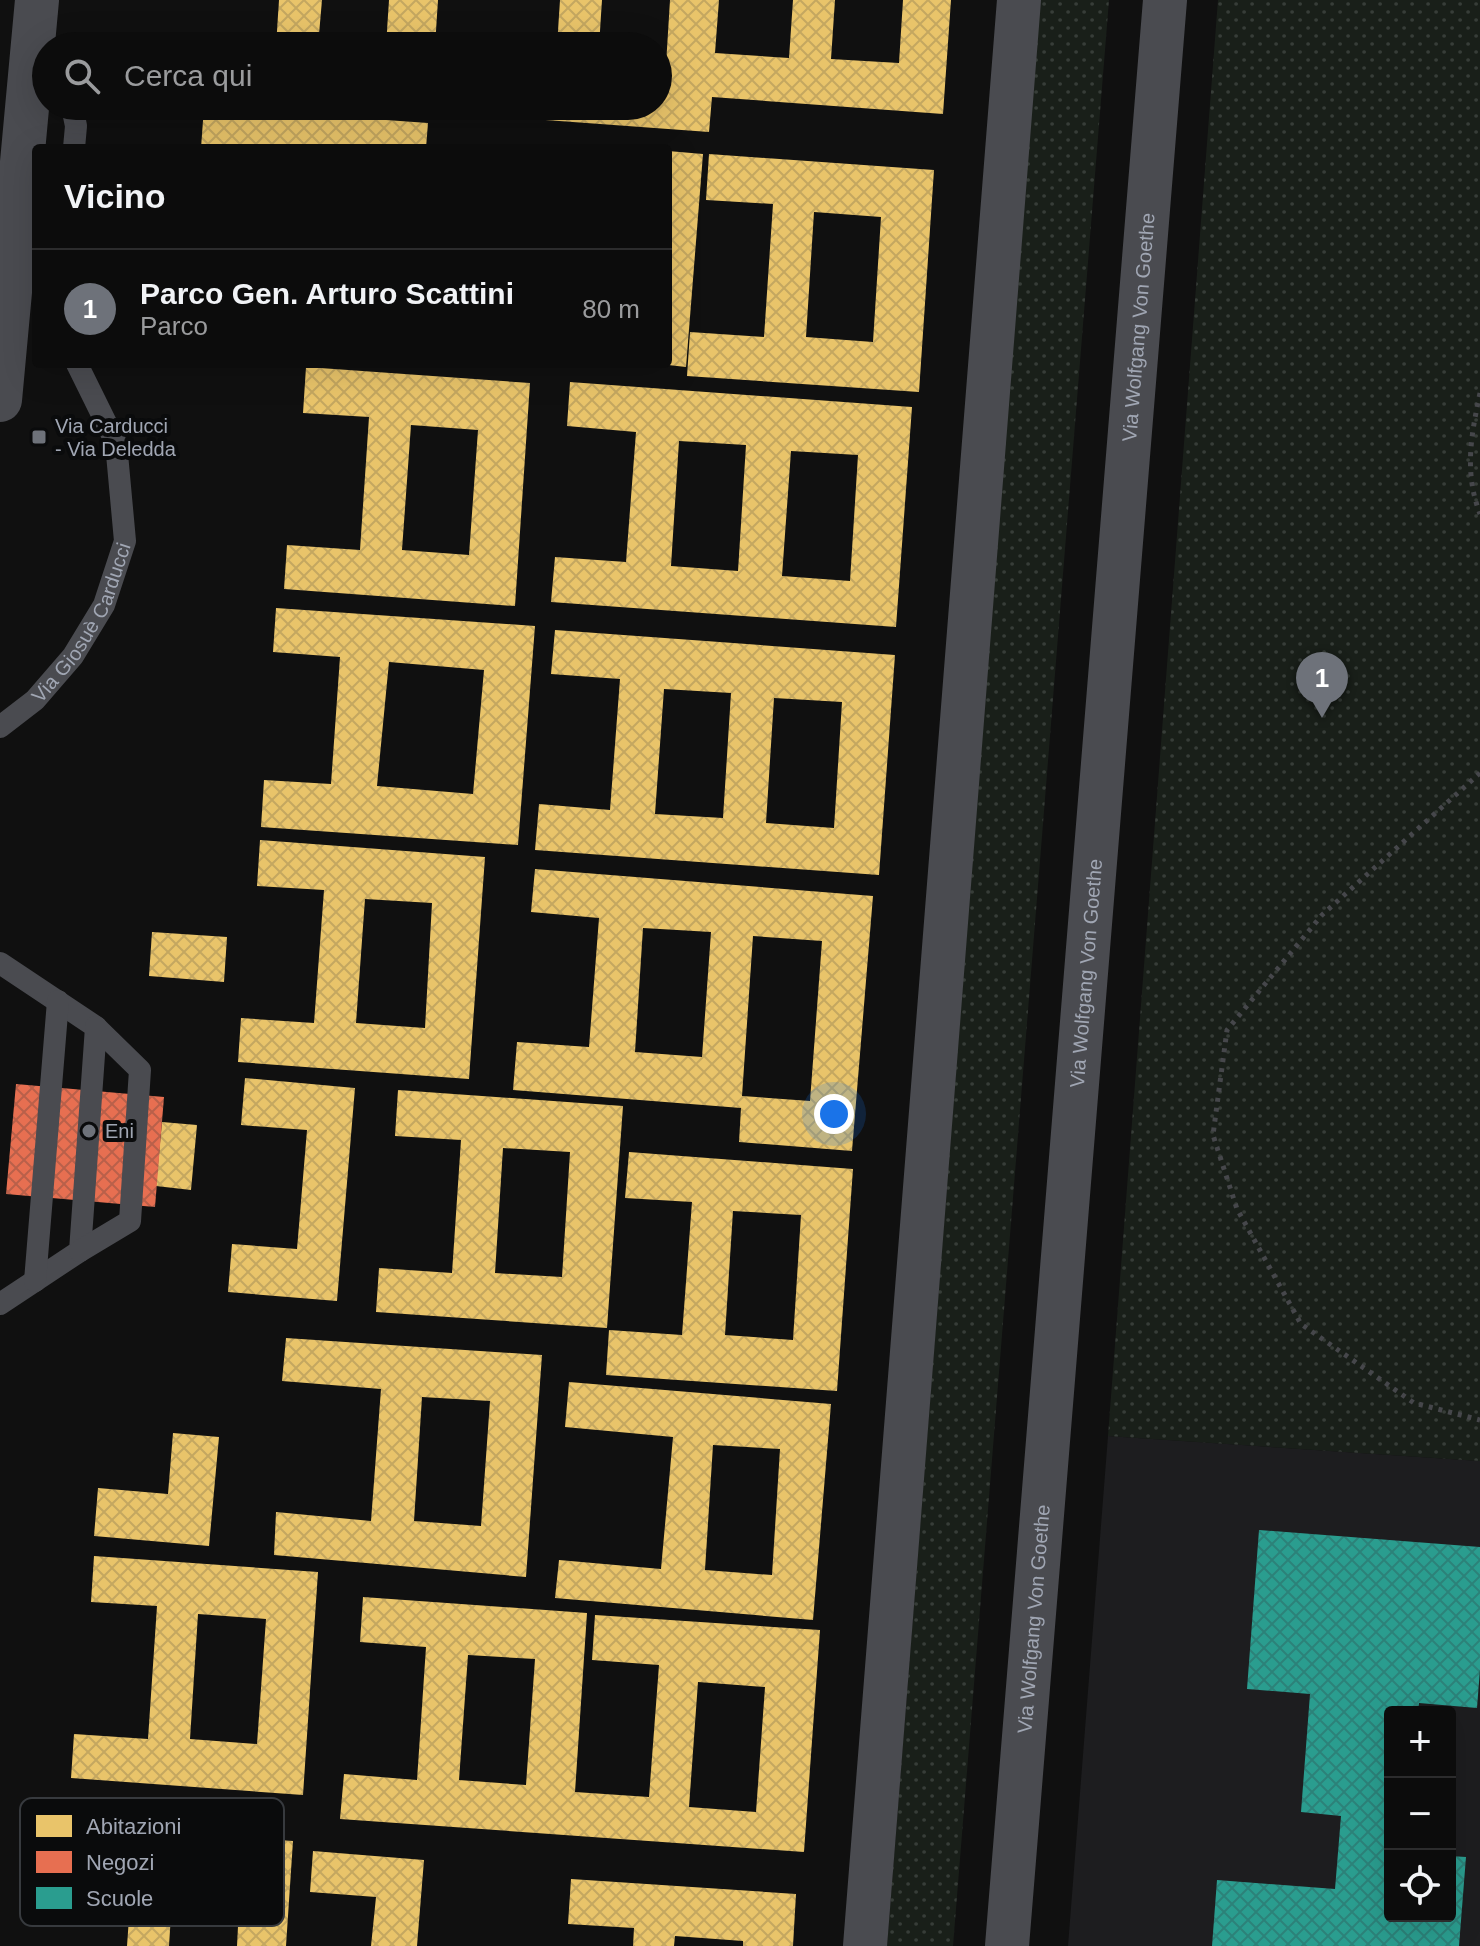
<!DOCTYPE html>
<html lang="it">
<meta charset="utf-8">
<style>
body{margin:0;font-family:Helvetica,sans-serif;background:#1a1a1a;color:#f1f3f6}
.controls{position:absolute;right:24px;bottom:24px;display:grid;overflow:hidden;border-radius:8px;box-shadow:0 8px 32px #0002}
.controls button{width:72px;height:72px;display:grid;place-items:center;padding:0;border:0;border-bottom:2px solid #2c2c2d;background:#0c0c0c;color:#f1f3f6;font:40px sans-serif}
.you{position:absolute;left:834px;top:1114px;width:28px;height:28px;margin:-20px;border:6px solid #fff;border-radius:50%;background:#1a73e8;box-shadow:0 0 0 12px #1a73e833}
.badge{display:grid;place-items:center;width:52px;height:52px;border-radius:50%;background:#6e727a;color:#fff;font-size:26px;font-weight:700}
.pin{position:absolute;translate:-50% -66px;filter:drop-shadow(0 2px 4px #0008)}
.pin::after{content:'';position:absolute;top:42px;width:28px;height:24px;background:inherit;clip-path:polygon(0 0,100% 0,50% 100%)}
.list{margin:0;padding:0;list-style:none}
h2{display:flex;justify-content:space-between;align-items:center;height:104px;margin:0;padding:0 32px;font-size:34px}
h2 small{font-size:26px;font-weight:400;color:#9a9b9d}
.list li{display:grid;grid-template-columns:52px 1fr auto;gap:24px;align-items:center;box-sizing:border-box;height:120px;padding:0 32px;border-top:2px solid #2c2c2d}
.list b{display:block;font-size:30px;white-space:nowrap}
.list p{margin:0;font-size:26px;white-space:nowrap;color:#9a9b9d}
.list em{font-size:26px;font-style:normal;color:#9a9b9d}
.icon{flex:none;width:44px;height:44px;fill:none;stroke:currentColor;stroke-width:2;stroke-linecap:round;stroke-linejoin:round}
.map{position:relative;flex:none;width:1480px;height:1946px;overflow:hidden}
.search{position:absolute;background:#0c0c0c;box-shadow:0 8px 32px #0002;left:32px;top:32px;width:640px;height:88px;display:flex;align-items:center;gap:20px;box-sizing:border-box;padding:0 28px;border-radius:44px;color:#9a9b9d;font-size:30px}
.panel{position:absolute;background:#0c0c0c;box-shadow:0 8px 32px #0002;left:32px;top:144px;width:640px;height:224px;border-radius:8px}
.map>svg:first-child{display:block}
</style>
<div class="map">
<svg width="1480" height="1946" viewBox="0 0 1480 1946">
<defs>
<pattern id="park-dots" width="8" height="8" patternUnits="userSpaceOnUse" patternTransform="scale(2)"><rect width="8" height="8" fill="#191f19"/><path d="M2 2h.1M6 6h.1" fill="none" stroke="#373d38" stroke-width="1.8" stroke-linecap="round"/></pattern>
<pattern id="homes-cross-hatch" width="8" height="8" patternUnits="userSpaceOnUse" patternTransform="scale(2)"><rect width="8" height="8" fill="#e9c46a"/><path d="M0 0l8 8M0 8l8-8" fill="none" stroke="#c4a760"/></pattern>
<pattern id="shops-cross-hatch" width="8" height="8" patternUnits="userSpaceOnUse" patternTransform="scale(2)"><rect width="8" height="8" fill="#e76f51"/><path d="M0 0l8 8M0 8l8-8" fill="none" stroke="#b9604a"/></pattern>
<pattern id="schools-cross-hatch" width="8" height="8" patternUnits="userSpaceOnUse" patternTransform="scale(2)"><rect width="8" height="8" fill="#2a9d8f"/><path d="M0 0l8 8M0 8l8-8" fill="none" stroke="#2c8279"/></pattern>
</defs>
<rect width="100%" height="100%" fill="#101010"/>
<path fill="#1d1d1f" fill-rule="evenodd" d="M 1108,1436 L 1480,1461 L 1480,1946 L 1068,1946 ZM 1390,1712 L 1450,1712 L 1450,1916 L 1390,1916 Z"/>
<g fill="url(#park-dots)">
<polygon points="1040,0 1109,0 953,1946 887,1946"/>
<polygon points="1218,0 1480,0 1480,1461 1108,1436"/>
</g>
<g fill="url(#homes-cross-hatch)" fill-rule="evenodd">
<polygon points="279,0 322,0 318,46 276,46"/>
<polygon points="389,0 438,0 435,46 386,46"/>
<polygon points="560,0 602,0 599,46 557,46"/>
<polygon points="670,0 719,0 715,53 789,58 793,0 835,0 831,59 899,63 903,0 951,0 943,114 712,97 709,132 478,115 479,106 658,106 658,80 665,81"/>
<polygon points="204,107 428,123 426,148 201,148"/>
<polygon points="668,151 703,154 686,367 668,365"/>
<path d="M 709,154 L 934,170 L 919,392 L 687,376 L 690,332 L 764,337 L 773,204 L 706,200 ZM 814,212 L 881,217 L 873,342 L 806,337 Z"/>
<path d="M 306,367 L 530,383 L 515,606 L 284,589 L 287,545 L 360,550 L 369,417 L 303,413 ZM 411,425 L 478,430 L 469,555 L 402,550 Z"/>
<path d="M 570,382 L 912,407 L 896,627 L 551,602 L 555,557 L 626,562 L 636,432 L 567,426 ZM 679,441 L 746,445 L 738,571 L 671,566 ZM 791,451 L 858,455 L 850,581 L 782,576 Z"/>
<path d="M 276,608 L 535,626 L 518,845 L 261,827 L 264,780 L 331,784 L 340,657 L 273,652 ZM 389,662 L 484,670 L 473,794 L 377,786 Z"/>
<path d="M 555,630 L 895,655 L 879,875 L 535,850 L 539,804 L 610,810 L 620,679 L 551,674 ZM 664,689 L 731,693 L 723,818 L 655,814 ZM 774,698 L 842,702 L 834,828 L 766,823 Z"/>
<path d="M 260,840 L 485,857 L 469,1079 L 238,1062 L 241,1018 L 314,1023 L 324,890 L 257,886 ZM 365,899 L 432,903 L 425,1028 L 356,1023 Z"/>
<path d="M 535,869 L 873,896 L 852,1151 L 739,1142 L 741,1108 L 513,1090 L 517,1042 L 589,1047 L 599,918 L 531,912 ZM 643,928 L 711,932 L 702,1057 L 635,1052 ZM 753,936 L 822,941 L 810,1101 L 742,1096 Z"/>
<polygon points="152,932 227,937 224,982 149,976"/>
<polygon points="245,1078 355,1088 337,1301 228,1292 232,1244 297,1249 307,1130 241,1125"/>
<path d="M 398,1090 L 623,1106 L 607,1328 L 376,1312 L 379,1268 L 452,1273 L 461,1140 L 395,1136 ZM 503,1148 L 570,1152 L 562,1277 L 495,1273 Z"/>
<polygon points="162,1122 197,1125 191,1190 156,1186"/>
<path d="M 629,1152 L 853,1169 L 837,1391 L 606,1375 L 609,1330 L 682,1335 L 692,1202 L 625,1198 ZM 733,1211 L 801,1215 L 793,1340 L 725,1335 Z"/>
<path d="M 286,1338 L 542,1355 L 526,1577 L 274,1555 L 276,1512 L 371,1521 L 381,1389 L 282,1381 ZM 422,1397 L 490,1401 L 481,1526 L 414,1521 Z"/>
<path d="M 569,1382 L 831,1404 L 813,1620 L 555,1598 L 559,1560 L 661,1569 L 673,1437 L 565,1427 ZM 713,1445 L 780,1449 L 772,1575 L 705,1570 Z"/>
<polygon points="173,1433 219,1437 209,1546 94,1536 98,1488 168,1494"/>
<path d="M 94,1556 L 318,1572 L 303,1795 L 71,1778 L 74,1734 L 148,1739 L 157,1606 L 91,1602 ZM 198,1614 L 266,1619 L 257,1744 L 190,1739 Z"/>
<path d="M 363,1597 L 587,1613 L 575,1792 L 649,1797 L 659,1665 L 592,1660 L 595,1615 L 820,1630 L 804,1852 L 340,1819 L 344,1774 L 417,1780 L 426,1647 L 360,1642 ZM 468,1655 L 535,1659 L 526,1785 L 459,1780 ZM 698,1682 L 765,1687 L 756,1812 L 689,1807 Z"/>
<polygon points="68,1825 293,1841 286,1946 237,1946 240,1887 173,1883 169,1946 127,1946 132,1875 65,1870"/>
<polygon points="313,1851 424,1860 417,1946 371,1946 376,1897 310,1892"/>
<polygon points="571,1879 796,1894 793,1946 743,1946 743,1941 675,1936 674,1946 633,1946 634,1928 568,1924"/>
</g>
<polygon fill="url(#shops-cross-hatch)" points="16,1084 164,1097 155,1207 6,1194"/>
<polygon fill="url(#schools-cross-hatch)" points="1259,1530 1480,1547 1480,1669 1477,1708 1419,1703 1418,1712 1390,1712 1390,1916 1450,1916 1450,1856 1466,1857 1459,1946 1212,1946 1217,1880 1335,1889 1341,1816 1301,1812 1310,1694 1247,1689"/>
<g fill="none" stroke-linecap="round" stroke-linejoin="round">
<g stroke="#46474b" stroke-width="5" stroke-dasharray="4 6" stroke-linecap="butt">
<path d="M 1480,393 C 1471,436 1464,472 1480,514"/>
<polyline points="1480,773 1322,915 1227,1030 1213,1135 1237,1209 1301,1324 1414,1403 1480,1420"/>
</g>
<g stroke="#4a4b50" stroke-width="22">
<polyline points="72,106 76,126 74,148"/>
<path id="s1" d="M 0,727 L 35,700 L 73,656 L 104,605 L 125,541 L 116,443 L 77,364"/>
<polyline points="0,963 96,1027 80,1251 0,1304"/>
<polyline points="80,1251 130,1221 140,1070 96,1027"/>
<polyline points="35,1281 58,1001"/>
</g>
<g stroke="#4a4b50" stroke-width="44">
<polyline points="0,400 37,0"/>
<polyline points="865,1946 1019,0"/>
<path id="s2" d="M 1007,1946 L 1165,0"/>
</g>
</g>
<g fill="#6e727a" stroke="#0a0b0c" stroke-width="3">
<rect x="31" y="429" width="16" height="16" rx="4"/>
<circle cx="89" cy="1131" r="8"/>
</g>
<g text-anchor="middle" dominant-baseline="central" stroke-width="8" stroke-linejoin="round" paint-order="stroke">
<g font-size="20" fill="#a0a6b3" stroke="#0a0b0c">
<text stroke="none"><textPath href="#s2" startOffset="1624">Via Wolfgang Von Goethe</textPath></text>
<text stroke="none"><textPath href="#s1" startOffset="136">Via Giosuè Carducci</textPath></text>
<text stroke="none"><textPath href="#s2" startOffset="976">Via Wolfgang Von Goethe</textPath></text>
<text stroke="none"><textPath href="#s2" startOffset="328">Via Wolfgang Von Goethe</textPath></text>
</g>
<g font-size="20" fill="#a0a6b3" stroke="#0a0b0c" text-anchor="start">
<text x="55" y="426">Via Carducci<tspan x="55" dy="23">- Via Deledda</tspan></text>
<text x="105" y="1131">Eni</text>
</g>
</g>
<rect x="20" y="1798" width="264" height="128" rx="12" fill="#0a0b0c" stroke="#373a3e" stroke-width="2"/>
<rect x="36" y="1815" width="36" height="22" fill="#e9c46a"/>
<rect x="36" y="1851" width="36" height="22" fill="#e76f51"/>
<rect x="36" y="1887" width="36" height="22" fill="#2a9d8f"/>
<g font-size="22" fill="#a0a6b3">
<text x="86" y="1834">Abitazioni</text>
<text x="86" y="1870">Negozi</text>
<text x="86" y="1906">Scuole</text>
</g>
</svg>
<div class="controls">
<button>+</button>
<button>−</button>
<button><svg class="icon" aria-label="locate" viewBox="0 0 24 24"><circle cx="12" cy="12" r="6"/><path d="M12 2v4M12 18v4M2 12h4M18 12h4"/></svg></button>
</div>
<div class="you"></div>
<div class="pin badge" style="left:1322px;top:718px">1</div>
<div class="search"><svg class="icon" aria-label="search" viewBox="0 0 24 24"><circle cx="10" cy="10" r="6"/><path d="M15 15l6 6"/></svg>Cerca qui</div>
<section class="panel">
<h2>Vicino<small></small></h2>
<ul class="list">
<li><span class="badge">1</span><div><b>Parco Gen. Arturo Scattini</b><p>Parco</p></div><em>80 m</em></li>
</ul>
</section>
</div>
